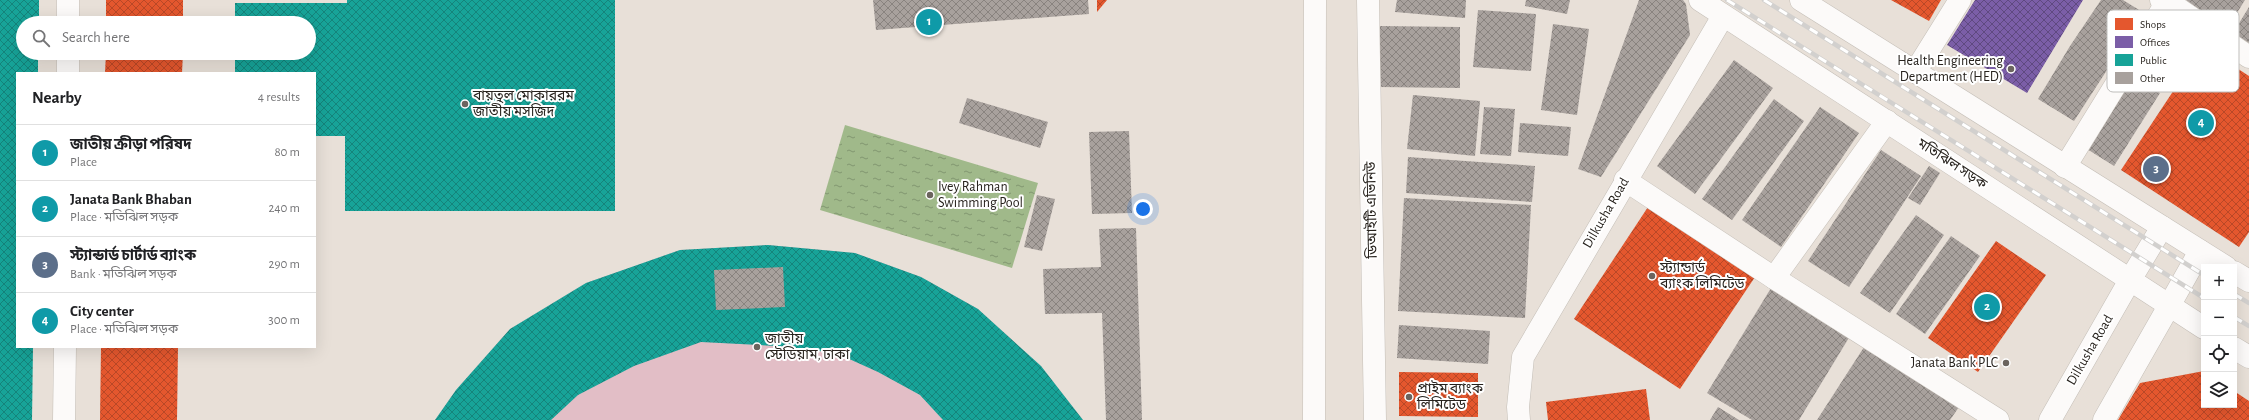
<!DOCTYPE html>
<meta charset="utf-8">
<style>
body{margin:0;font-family:"Alegreya Sans","Noto Sans Bengali",sans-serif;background:#f6f6f6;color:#202124}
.controls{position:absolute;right:12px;bottom:12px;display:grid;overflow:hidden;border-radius:0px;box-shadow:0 4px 16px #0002}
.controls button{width:36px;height:36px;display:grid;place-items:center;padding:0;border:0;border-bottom:1px solid #e0e0e0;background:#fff;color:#202124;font:20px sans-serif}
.you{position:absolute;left:1143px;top:209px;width:14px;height:14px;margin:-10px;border:3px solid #fff;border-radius:50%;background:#1a73e8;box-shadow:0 0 0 6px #1a73e833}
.badge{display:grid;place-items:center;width:26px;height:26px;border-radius:50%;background:#0b8043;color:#fff;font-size:13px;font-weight:700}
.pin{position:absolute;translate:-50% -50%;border:2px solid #fff;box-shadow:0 1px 4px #0006}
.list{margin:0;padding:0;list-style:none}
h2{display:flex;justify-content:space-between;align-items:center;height:52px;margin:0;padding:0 16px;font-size:17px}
h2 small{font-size:13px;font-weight:400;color:#757577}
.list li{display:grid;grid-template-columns:26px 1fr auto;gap:12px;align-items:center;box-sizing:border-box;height:56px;padding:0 16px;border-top:1px solid #e0e0e0}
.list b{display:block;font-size:15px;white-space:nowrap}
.list p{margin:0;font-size:13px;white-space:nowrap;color:#757577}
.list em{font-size:13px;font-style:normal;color:#757577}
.icon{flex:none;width:22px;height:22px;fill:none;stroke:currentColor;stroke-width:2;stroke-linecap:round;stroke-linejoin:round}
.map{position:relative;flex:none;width:2249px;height:420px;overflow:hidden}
.search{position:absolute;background:#fff;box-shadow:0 4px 16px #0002;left:16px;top:16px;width:300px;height:44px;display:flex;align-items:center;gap:10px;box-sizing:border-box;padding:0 14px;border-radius:22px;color:#757577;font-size:15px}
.panel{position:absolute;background:#fff;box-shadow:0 4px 16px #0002;left:16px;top:72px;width:300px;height:276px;border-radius:0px}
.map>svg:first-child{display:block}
</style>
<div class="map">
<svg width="2249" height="420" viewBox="0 0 2249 420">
<defs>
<pattern id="water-ripples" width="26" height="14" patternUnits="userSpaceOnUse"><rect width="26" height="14" fill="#a0b98a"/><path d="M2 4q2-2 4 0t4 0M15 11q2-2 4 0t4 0" fill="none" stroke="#829670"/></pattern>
<pattern id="shops-cross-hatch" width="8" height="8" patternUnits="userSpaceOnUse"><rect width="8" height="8" fill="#e4572e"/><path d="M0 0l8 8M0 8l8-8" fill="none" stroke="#b94827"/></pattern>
<pattern id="offices-cross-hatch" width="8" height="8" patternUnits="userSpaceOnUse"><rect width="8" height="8" fill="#7b5ea7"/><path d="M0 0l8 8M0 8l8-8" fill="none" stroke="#5f4980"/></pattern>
<pattern id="public-cross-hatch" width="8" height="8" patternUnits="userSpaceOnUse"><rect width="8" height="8" fill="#17a398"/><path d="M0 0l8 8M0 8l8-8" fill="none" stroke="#15847b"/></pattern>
<pattern id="building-cross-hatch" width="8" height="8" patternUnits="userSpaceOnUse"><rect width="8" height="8" fill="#a8a19d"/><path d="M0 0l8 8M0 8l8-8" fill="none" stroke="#89837f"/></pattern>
</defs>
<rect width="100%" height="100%" fill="#e8e0d8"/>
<polygon fill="#e2bec6" points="768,245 855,253 921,277 978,309 1041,366 1083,420 435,420 456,390 510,329 586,283 680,250"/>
<polygon fill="url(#water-ripples)" points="845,125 1038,183 1012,268 820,210"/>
<g fill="url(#shops-cross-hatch)">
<rect x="106" y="0" width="77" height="23"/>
<polygon points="1097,0 1107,0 1097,12"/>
<polygon points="1891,0 1941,0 1929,21"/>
<polygon points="2203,46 2249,76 2249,232 2239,247 2121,170"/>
<polygon points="106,53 183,53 182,73 105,73"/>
<polygon points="1648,207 1755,277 1680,389 1574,319"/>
<polygon points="1996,241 2046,275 1978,372 1928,338"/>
<polygon points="101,347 178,347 177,420 100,420"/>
<polygon points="2204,371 2204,405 2234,405 2234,391 2249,401 2249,420 2118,420 2140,383"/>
<polygon points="1399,372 1478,373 1478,417 1399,416"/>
<polygon points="1646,389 1650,420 1548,420 1546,402"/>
</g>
<polygon fill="url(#offices-cross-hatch)" points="1975,0 2083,0 2027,93 1947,45"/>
<g fill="url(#public-cross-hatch)">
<polygon points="0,0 39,0 39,23 23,23 23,53 38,53 38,73 17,73 17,347 33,347 32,420 0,420"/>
<polygon points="347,0 615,0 615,211 345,211 345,136 315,136 315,73 235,73 235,53 309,53 309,23 235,23 235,3 347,3"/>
<polygon points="768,245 855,253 921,277 978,309 1041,366 1083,420 943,420 920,395 878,372 836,353 777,346 701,342 634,366 578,395 551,420 435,420 456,390 510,329 586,283 680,250"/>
</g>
<g fill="url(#building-cross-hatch)">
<polygon points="873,0 1088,0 1089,14 876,30"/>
<polygon points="1397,0 1466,0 1465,18 1395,12"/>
<polygon points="1526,0 1570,0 1567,14 1525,6"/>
<polygon points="1639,0 1683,0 1686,4 1690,35 1601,177 1578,169"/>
<polygon points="2101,0 2123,0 2144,13 2074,121 2038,99 2070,46"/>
<polygon points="2186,0 2245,0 2227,29"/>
<polygon points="2249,7 2249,43 2233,33"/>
<polygon points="1478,10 1536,14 1531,71 1473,67"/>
<polygon points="1553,24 1589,29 1577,115 1541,110"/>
<polygon points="1380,26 1460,27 1460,88 1379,87"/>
<polygon points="1734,60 1773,88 1695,194 1657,166"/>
<polygon points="2133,76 2160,93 2114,166 2087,149"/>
<polygon points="1413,95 1480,101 1475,156 1407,149"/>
<polygon points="967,98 1048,122 1040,148 959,123"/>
<polygon points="1774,99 1804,121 1732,220 1702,199"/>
<polygon points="1484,107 1515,109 1511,156 1480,154"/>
<polygon points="1820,107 1859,133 1781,247 1742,220"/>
<polygon points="1520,123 1571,127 1568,156 1518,152"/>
<polygon points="1129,131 1132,213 1092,214 1089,132"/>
<polygon points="1881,150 1921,176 1849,287 1808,261"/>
<polygon points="1408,157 1535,166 1532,202 1406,193"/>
<polygon points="1929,166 1940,173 1920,205 1908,198"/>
<polygon points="1037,195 1055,199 1042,251 1024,247"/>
<polygon points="1404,198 1531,205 1525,318 1398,311"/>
<polygon points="1916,215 1944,235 1890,313 1860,293"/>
<polygon points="1136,228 1142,420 1106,420 1102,313 1045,314 1043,269 1101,267 1099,229"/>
<polygon points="1951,236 1980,256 1925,334 1896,314"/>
<polygon points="783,267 785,307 716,310 714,270"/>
<polygon points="1771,288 1850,336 1799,420 1752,420 1707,393"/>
<polygon points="1399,325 1490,331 1488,364 1397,358"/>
<polygon points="1866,344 1961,404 1950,420 1817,420"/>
<polygon points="1718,407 1739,420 1710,420"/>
</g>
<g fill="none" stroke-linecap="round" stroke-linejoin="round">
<defs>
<g id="street">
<polyline points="2161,0 2167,1 2249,57"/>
<polyline points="68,23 68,0"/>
<polyline points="1915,72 1960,0"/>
<polyline points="68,73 68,53"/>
<polyline points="2065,167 2168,0"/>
<polyline points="1625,180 1774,278 1998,420"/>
<polyline points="1774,278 1887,121"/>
<polyline points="64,420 65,347"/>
</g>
<g id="secondary">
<polyline points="1519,420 1518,407 1523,357 1723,16"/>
<polyline points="2050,420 2130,280"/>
<polyline points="2104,420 2169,306"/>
</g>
<g id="primary">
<polyline points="1368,0 1375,420"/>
<polyline points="1700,0 2204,328"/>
<polyline points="1801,0 2226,267"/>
<polyline points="2234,272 2249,281"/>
<polyline points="2130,280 2162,227"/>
<polyline points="2169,306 2200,251"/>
<polyline points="2234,348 2249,357"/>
<polyline points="1314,420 1315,0"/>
</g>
</defs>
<use href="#street" stroke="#c4beb7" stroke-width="23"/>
<use href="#secondary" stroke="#c4beb7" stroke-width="23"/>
<use href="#primary" stroke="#c4beb7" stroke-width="23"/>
<use href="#street" stroke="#fcfaf9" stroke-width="22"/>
<use href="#secondary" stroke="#fcfaf9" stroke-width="22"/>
<use href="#primary" stroke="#fcfaf9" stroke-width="22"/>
<defs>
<g id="rail">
<polyline points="1727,0 2204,298"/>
<polyline points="1764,0 2204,275"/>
<polyline points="2234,294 2249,303"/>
<polyline points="2234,317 2249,326"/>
</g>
</defs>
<use href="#rail" stroke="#d2d0ce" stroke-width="4.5"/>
<use href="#rail" stroke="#fff" stroke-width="3" stroke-dasharray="9" stroke-linecap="butt"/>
</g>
<g fill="#6b645e" stroke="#fff" stroke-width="1.5">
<circle cx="2011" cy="69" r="4"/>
<circle cx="465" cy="104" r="4"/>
<circle cx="930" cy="195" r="4"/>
<circle cx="1652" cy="276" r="4"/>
<circle cx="757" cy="347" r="4"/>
<circle cx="2006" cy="363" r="4"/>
<circle cx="1409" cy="397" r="4"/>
</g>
<g text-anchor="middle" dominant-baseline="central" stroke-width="4" stroke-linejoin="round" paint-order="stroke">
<g font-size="14" fill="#27221d" stroke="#fff" text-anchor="start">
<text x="2003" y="61" text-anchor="end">Health Engineering<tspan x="2003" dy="16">Department (HED)</tspan></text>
<text x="473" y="96">বায়তুল মোকাররম<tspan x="473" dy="16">জাতীয় মসজিদ</tspan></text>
<text x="938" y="187">Ivey Rahman<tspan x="938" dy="16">Swimming Pool</tspan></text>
<text x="1660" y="268">স্ট্যান্ডার্ড<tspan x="1660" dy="16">ব্যাংক লিমিটেড</tspan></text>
<text x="765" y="339">জাতীয়<tspan x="765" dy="16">স্টেডিয়াম, ঢাকা</tspan></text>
<text x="1998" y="363" text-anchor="end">Janata Bank PLC</text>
<text x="1417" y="389">প্রাইম ব্যাংক<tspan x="1417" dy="16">লিমিটেড</tspan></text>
</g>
<g font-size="14" fill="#27221d" stroke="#fff">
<text transform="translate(1952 164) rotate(33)">মতিঝিল সড়ক</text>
<text transform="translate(1372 210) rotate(-91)">ডিআইটি এভিনিউ</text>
<text transform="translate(1606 213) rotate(-60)">Dilkusha Road</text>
<text transform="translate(2090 350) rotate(-60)">Dilkusha Road</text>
</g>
</g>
<rect x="2107" y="10" width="132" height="82" rx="6" fill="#fff" stroke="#bebdbb" stroke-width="1"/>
<rect x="2115" y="18" width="18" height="12" fill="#e4572e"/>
<rect x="2115" y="36" width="18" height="12" fill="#7b5ea7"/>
<rect x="2115" y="54" width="18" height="12" fill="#17a398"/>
<rect x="2115" y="72" width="18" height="12" fill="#a8a19d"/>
<g font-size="11" fill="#27221d">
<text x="2140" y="28">Shops</text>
<text x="2140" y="46">Offices</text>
<text x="2140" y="64">Public</text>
<text x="2140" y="82">Other</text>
</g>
</svg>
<div class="controls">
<button>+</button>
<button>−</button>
<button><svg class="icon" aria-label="locate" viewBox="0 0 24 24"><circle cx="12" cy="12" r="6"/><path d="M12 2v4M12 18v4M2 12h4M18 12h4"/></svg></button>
<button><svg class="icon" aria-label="layers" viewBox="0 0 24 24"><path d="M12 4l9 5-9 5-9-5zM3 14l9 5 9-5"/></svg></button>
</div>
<div class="you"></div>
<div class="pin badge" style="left:929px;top:22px;background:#0f9aa8">1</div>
<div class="pin badge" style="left:1987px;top:307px;background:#0f9aa8">2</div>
<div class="pin badge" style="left:2156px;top:169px;background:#5c6f8a">3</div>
<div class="pin badge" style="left:2201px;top:123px;background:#0f9aa8">4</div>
<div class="search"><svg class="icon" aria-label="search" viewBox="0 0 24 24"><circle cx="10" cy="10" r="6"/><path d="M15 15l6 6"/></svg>Search here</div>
<section class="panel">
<h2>Nearby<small>4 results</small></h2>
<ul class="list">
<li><span class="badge" style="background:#0f9aa8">1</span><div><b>জাতীয় ক্রীড়া পরিষদ</b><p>Place</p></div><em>80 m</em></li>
<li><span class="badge" style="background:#0f9aa8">2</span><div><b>Janata Bank Bhaban</b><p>Place · মতিঝিল সড়ক</p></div><em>240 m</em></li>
<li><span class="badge" style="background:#5c6f8a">3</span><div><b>স্ট্যান্ডার্ড চার্টার্ড ব্যাংক</b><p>Bank · মতিঝিল সড়ক</p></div><em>290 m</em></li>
<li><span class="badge" style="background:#0f9aa8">4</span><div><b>City center</b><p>Place · মতিঝিল সড়ক</p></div><em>300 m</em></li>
</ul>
</section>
</div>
